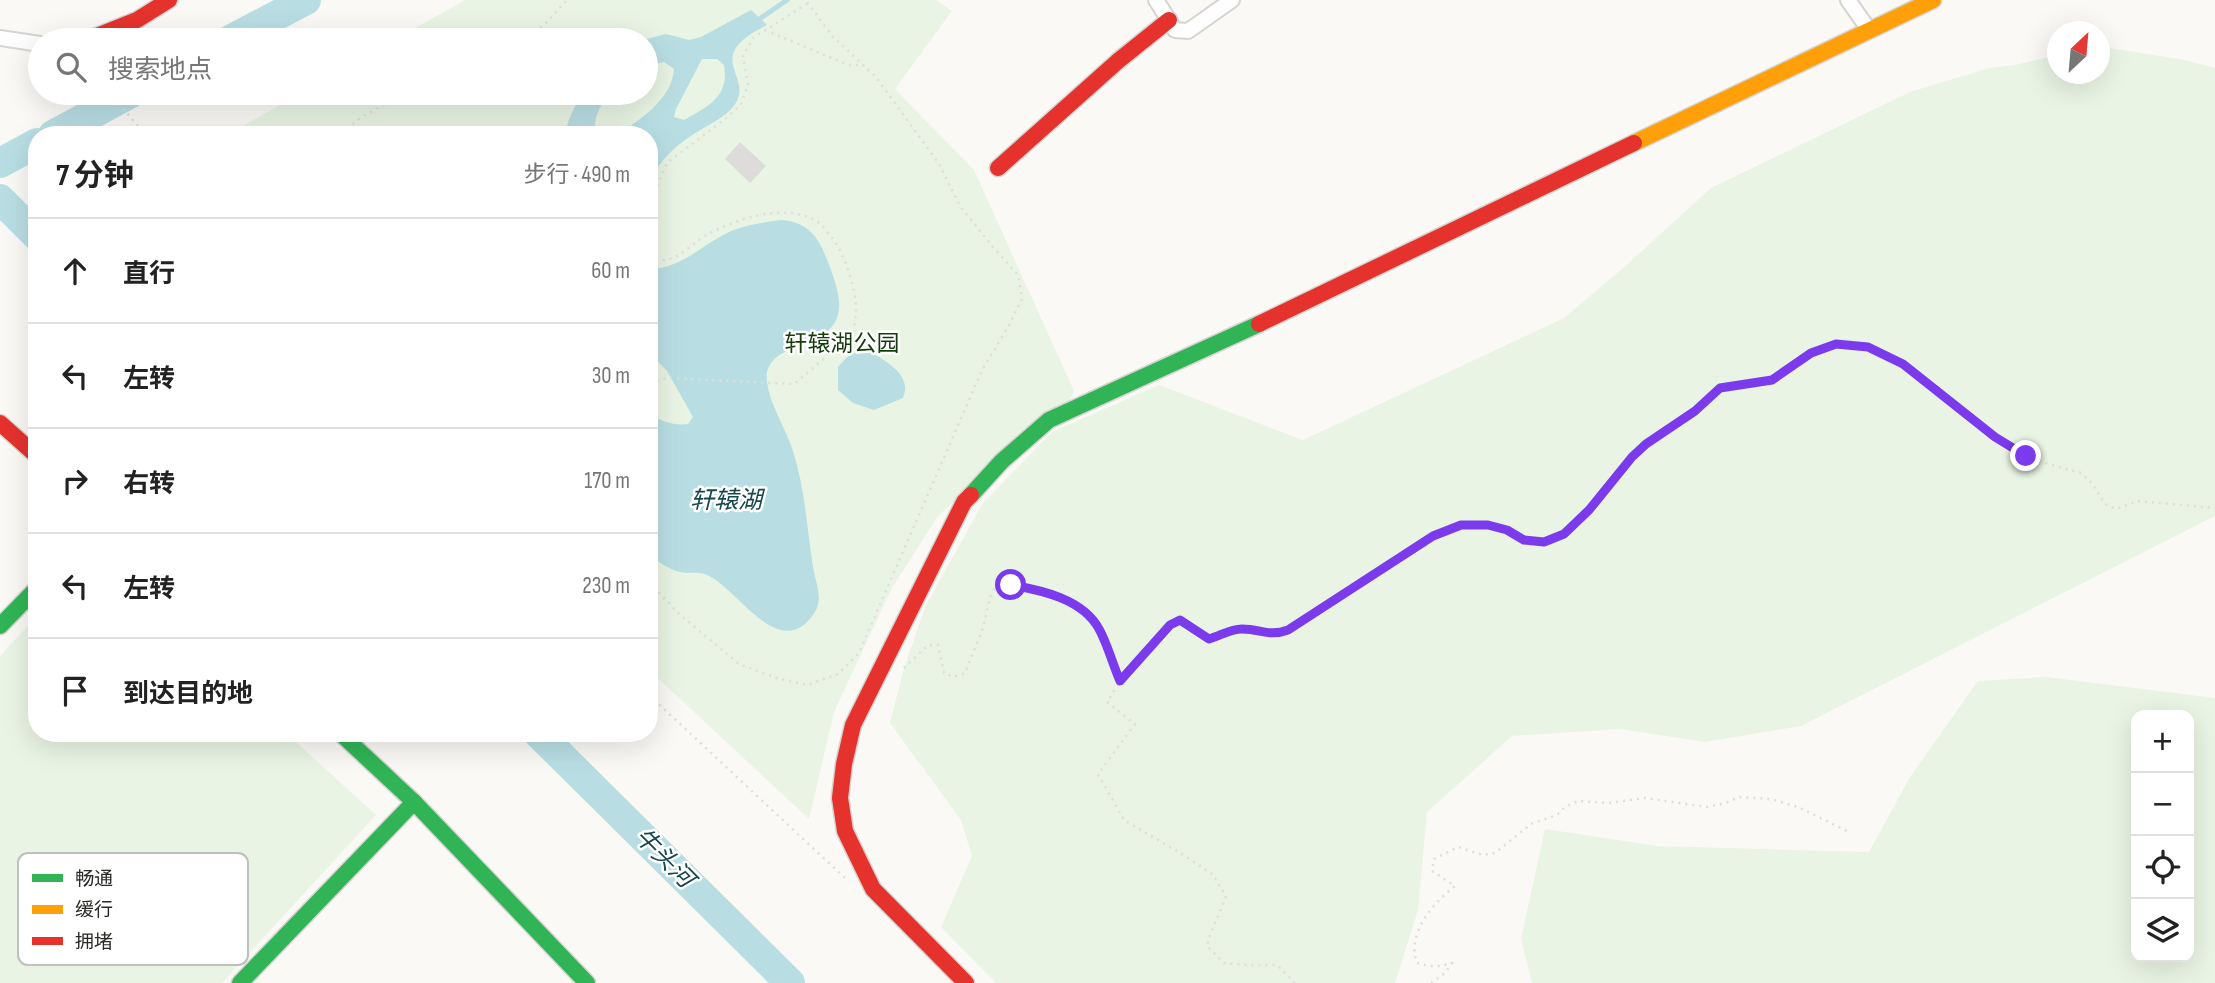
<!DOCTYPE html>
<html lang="zh">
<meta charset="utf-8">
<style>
body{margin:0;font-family:"Sofia Sans Condensed","Noto Sans SC",sans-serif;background:#f6f6f6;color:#222}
.controls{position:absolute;right:21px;bottom:21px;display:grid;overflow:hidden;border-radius:14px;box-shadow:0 7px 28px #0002}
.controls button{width:63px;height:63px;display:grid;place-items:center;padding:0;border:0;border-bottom:2px solid #e0e0e0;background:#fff;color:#222;font:35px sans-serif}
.compass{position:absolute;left:2047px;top:21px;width:63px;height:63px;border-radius:50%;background:#fff;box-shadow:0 7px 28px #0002;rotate:26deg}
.stop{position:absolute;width:21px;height:21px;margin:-16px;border:5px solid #7c3aed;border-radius:50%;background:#fff}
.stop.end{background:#7c3aed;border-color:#fff;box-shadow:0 2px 7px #0008}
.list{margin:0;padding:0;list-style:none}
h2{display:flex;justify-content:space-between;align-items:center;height:91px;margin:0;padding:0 28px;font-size:30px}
h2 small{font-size:23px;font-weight:400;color:#767676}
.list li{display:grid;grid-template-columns:46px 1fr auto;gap:21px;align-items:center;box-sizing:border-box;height:105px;padding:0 28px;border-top:2px solid #e0e0e0}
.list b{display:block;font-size:26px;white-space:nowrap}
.list em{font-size:23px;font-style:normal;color:#767676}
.icon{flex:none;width:38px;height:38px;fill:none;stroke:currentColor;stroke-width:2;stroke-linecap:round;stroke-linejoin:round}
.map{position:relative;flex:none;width:2215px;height:983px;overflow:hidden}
.search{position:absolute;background:#fff;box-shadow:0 7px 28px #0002;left:28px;top:28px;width:630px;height:77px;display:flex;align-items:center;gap:18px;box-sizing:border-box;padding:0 24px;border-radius:38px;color:#767676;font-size:26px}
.panel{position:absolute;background:#fff;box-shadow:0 7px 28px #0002;left:28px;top:126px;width:630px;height:616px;border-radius:28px}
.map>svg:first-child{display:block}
</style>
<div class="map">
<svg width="2215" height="983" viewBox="0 0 2215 983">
<rect width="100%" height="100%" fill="#fbf9f5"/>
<g fill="#e9f4e4" fill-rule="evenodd">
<polygon points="465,0 936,0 952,11 895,89 974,170 1074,391 1062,417 1029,434 938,516 892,588 834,712 809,819 649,670 649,135 227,135 301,93 646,93 646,40 394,40"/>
<polygon points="2110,48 2185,60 2215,68 2215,516 1801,726 1705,742 1620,729 1512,736 1427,812 1418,910 1395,983 996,983 941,927 972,856 961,820 890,723 904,668 926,605 983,503 1052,432 1159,385 1303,440 1564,318 1622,269 1711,188 1910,92 1989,68 2015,65 2057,55 2058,74 2100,74 2100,50"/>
<polygon points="37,616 37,733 286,733 376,815 222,983 0,983 0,656"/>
<path d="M 2047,677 L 2215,698 L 2215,983 L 1532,983 L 1521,939 L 1545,829 L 1657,846 L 1869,852 L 1910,777 L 1978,681 ZM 2136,715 L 2189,715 L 2189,957 L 2136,957 Z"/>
</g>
<g fill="#b8dee3" fill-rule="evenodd">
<path d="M 751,10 L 767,25 C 698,59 758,76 733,107 C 725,117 712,123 702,129 C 679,142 661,158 649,182 L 649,135 L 617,135 C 639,121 673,98 674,69 L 664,62 L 646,66 L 646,40 L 643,40 L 666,34 L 689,40 L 701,37 ZM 702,59 L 717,59 L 724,65 C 730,97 707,107 684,120 L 674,117 L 676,109 Z"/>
<path d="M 583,93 L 609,93 C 601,106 594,115 595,130 L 600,135 L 566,135 C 566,120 576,105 583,93 Z"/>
<path d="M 781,220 C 801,221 814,231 822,248 C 829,263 841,293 839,309 C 835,353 762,338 767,382 C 770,406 786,428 793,451 C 805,489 807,528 813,567 C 815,580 822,595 817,608 C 815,613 808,622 804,625 C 771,650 734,586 707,575 C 700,572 694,573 686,573 C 673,572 659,563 649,554 L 649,415 C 663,421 673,426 688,424 L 693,417 L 667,371 L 649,352 L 649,269 C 679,269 699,248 723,235 C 742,225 760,223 781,220 Z"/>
<path d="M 863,348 C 877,356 903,368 905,386 C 906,390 904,394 903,398 L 874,410 L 853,403 L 838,390 L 838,367 L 847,357 Z"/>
</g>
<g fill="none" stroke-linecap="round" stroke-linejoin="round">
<polyline stroke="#b8dee3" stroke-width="5" points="758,20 787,0"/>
<g stroke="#b8dee3" stroke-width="30">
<polyline points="230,40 306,0"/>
<polyline points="53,135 131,93"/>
<polyline points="0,163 37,143"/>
<polyline points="0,199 37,236"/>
<polyline points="538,733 790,983"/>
</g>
</g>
<polygon fill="#dedcda" points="740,142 766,166 750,183 725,159"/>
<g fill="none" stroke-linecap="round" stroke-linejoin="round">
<defs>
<g id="street">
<polyline points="1156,0 1175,30 1188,31 1232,0"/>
<polyline points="1848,0 1869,30"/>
<polyline points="0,38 40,44"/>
</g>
<g id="fast">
<polyline points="971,495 1002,461 1049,420 1259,324"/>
<polyline points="0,626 37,588"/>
<polyline points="340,733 414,802 587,983"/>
<polyline points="240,983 414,802"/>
</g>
<polyline id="slow" points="1634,143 1933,0"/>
<g id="jam">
<polyline points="87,40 137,20 169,0"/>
<polyline points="998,168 1118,61 1169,20"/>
<polyline points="1259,324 1634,143"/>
<polyline points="0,423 37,456"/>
<polyline points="966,983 873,889 845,831 840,798 844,764 853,725 964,502 971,495"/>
</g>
</defs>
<use href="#street" stroke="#d6d4d1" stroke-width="18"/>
<use href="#fast" stroke="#d6d4d1" stroke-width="19"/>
<use href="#slow" stroke="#d6d4d1" stroke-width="19"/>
<use href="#jam" stroke="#d6d4d1" stroke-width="19"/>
<g stroke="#dfdedc" stroke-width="2.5" stroke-dasharray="2 5" stroke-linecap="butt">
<polyline points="765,30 848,65 863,65"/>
<polyline points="523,40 545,24 567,0"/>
<polyline points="109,93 146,135"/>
<path d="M 344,135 C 354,116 389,103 407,93"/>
<polyline points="649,205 667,163 729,116 741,104 748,85 743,56 753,38 808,3"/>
<path d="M 649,257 C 674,269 690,243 710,233 C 740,218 787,202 818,222 C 823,226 828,233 832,238 C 844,251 856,290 856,308 C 856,317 854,326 853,334 L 794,384 L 666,378 L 649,383"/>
<polyline points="649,582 679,614 739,664 777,678 807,685 838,674 859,653 982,370 1008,327 1022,299 1018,275 992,246 960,206 939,164 876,77 832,36 806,0"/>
<path d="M 904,668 L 928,645 L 938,645 L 944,673 L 954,677 L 965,673 L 983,628 L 991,594 L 997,585 C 1029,586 1083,597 1099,629 C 1107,645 1113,664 1120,681"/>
<polyline points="649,695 846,879"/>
<path d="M 1295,983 L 1277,965 L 1248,965 L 1224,963 L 1207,946 C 1211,928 1220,914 1226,896 L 1212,874 L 1187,857 L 1124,820 L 1098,774 L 1135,724 L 1107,702 L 1120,681 L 1170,625 L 1179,620 L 1209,639 C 1220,636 1230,629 1242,629 C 1261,629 1269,637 1288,630 L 1433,536 L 1461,525 L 1488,525 L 1507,530 L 1524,540 L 1544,542 L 1564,534 L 1589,510 L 1632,457 L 1646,444 L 1695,411 L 1720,388 L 1771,380 L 1811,353 L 1836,344 L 1868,347 L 1903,364 L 2016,451 L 2037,461 L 2081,473 L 2092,483 L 2105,504 L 2116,509 L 2138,501 L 2215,508"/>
<path d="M 1431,983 L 1445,973 L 1452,963 C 1439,967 1430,967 1417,963 C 1406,934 1433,903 1455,886 L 1432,871 L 1434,859 L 1458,847 L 1483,855 L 1495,853 L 1531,824 L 1557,815 L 1565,807 L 1578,801 L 1609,803 L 1645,798 L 1707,807 L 1726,803 L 1739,797 L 1771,799 L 1798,807 L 1851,833"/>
</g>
<use href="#street" stroke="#fefefe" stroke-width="14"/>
<use href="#fast" stroke="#30b455" stroke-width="16"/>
<use href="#slow" stroke="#ff9f0a" stroke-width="16"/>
<use href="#jam" stroke="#e5322d" stroke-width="16"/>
</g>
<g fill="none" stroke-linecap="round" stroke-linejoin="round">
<path stroke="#7c3aed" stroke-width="9" d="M 1011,585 C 1041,590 1083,599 1099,629 C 1107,643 1113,665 1120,681 L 1170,625 L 1180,620 L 1209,639 C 1220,636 1230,629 1242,629 C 1261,629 1269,637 1288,630 L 1433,536 L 1461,525 L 1488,525 L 1507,530 L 1524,540 L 1544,542 L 1564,534 L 1589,510 L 1632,457 L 1646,444 L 1695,411 L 1720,388 L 1772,380 L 1811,353 L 1836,344 L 1868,347 L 1903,364 L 1995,437 L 2026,456"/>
</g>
<g text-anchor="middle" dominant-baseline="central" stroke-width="5" stroke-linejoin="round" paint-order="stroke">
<g font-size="23" fill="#133b0b" stroke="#fff">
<text x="842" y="344">轩辕湖公园</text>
</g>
<g font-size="24" font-style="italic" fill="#16474e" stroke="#fff">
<text x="726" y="500">轩辕湖</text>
<text transform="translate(664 858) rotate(45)">牛头河</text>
</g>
</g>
<rect x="18" y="853" width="230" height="112" rx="10" fill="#fff" stroke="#bfbfbe" stroke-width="2"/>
<rect x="32" y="874" width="31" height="8" fill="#30b455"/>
<rect x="32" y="905" width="31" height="9" fill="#ff9f0a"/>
<rect x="32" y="937" width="31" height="8" fill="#e5322d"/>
<g font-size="19" fill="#2a2926">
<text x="75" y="885">畅通</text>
<text x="75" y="916">缓行</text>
<text x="75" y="948">拥堵</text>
</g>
</svg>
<div class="controls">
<button>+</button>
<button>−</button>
<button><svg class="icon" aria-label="locate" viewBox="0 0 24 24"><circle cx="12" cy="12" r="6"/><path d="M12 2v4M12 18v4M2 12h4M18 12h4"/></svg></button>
<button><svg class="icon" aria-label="layers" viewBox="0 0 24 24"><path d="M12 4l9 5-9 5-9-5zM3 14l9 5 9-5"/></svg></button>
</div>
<svg class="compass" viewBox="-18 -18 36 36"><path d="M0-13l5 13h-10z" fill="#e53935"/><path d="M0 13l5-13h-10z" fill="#767676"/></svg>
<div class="stop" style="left:1011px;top:585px"></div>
<div class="stop end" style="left:2026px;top:456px"></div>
<div class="search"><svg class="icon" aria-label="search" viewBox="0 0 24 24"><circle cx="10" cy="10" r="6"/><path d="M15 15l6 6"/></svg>搜索地点</div>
<section class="panel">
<h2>7 分钟<small>步行 · 490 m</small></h2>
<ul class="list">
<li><svg class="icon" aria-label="ahead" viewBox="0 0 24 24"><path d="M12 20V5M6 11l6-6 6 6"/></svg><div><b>直行</b></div><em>60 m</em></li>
<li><svg class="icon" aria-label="left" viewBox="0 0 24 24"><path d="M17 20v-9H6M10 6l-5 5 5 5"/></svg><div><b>左转</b></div><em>30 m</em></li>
<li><svg class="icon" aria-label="right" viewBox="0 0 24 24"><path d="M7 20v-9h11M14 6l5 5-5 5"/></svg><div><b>右转</b></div><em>170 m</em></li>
<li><svg class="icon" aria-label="left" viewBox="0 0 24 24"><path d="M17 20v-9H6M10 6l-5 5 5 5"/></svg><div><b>左转</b></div><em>230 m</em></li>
<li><svg class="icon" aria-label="arrive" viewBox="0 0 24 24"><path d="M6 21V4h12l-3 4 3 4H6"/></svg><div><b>到达目的地</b></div></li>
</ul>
</section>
</div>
